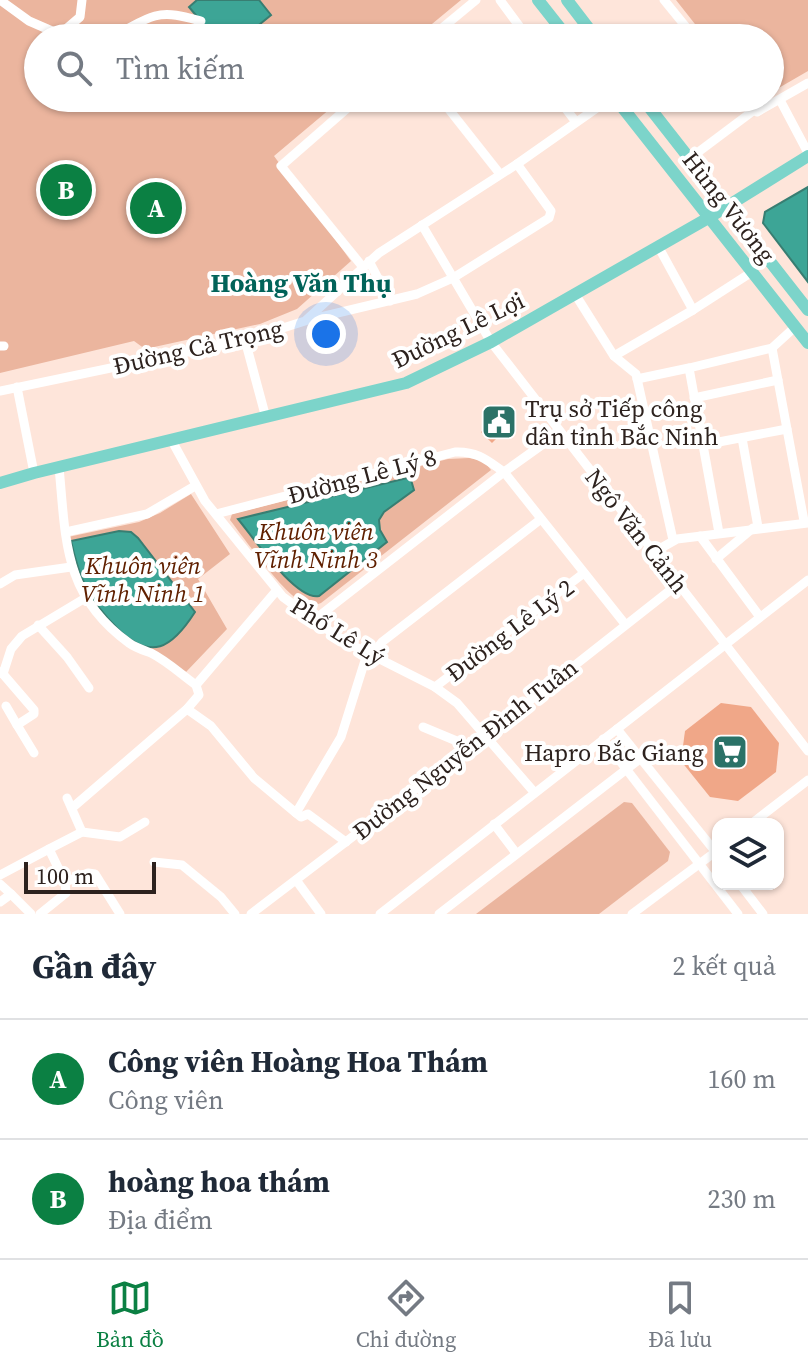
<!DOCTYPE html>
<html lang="vi">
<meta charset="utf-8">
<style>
body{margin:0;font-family:"Source Serif 4",serif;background:#f6f6f7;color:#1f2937}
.controls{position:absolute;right:24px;bottom:24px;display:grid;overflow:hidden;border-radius:16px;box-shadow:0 2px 6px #0004}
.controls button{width:72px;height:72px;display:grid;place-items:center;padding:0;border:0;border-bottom:2px solid #e0e1e3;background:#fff;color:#1f2937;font:40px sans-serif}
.scale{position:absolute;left:24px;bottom:20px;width:132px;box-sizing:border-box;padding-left:8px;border:4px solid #2d221e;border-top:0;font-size:22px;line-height:28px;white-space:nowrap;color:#2d221e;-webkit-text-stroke:6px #fff;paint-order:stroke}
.you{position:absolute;left:326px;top:334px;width:28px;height:28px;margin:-20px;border:6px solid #fff;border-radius:50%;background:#1a73e8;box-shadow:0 0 0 12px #1a73e833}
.badge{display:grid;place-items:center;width:52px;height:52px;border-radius:50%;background:#0b8043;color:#fff;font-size:26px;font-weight:700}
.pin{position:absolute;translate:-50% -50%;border:4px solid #fff;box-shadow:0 2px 8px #0006}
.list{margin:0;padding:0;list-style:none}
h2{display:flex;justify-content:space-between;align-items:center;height:104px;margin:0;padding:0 32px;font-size:34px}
h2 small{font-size:26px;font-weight:400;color:#747a83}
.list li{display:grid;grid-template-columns:52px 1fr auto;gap:24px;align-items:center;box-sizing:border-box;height:120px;padding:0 32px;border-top:2px solid #e0e1e3}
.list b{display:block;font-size:30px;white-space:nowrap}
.list p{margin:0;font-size:26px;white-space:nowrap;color:#747a83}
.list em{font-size:26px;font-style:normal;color:#747a83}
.icon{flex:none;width:44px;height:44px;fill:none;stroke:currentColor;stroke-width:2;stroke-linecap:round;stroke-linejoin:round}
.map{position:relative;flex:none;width:808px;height:914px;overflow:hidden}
.search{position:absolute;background:#fff;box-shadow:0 2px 6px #0004;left:24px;right:24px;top:24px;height:88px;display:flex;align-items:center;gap:20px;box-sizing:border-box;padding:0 28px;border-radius:44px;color:#747a83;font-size:30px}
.sheet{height:344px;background:#fff}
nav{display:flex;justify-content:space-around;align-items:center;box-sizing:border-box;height:112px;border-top:2px solid #e0e1e3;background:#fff;font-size:22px;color:#747a83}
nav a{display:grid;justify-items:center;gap:4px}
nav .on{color:#0b8043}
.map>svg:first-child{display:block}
</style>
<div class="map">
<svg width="808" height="914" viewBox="0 0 808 914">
<rect width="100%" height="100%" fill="#fee5da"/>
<g fill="#ebb59e">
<polygon points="0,0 461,0 415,38 38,38 38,98 343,98 274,156 351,261 297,309 260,324 145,349 134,341 0,373"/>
<polygon points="676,0 808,0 808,71 770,93 770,38 706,38"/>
<path d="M 469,458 L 483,460 L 491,470 L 321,603 C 315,605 314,607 308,605 C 288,601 244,538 230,520 L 232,514 L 448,459 Z"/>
<polygon points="191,494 230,554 198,579 227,629 186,672 138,647 68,537 139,522 160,513"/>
<polygon points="624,802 632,803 670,852 668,861 599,914 476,914"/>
</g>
<g fill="#3da596" stroke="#387e72" stroke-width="2">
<polygon points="197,0 259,0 271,15 243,38 215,38 189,7"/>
<polygon points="808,187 808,282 763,223 765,212"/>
<path d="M 407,478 L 411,480 L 414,490 L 384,512 L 379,520 L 380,530 L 387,542 L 319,596 C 296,601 253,537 238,519 Z"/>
<path d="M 119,531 L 131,532 L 138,538 L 195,612 C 172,648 151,662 117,628 C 89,600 79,578 71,541 Z"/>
</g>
<g fill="#f0a788">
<polygon points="495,407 501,413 505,408 516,419 492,443 481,432 488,425 482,419"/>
<polygon points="721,703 751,707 779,743 776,772 738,801 710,797 681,761 685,731"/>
</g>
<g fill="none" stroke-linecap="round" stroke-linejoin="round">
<g stroke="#fff" stroke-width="9">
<polyline points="0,0 29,21 68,38"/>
<polyline points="500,0 528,38"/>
<polyline points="664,0 695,38"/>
<polyline points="59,35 80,17 82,0"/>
<path d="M 106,38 C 125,33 139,20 155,16 C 170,12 186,17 201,21"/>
<polyline points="430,38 476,0"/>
<polyline points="551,38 561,30"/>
<polyline points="359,98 281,166 362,266"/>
<polyline points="440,98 500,174"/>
<polyline points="566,98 566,109 576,122"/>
<polyline points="743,98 757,112 808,83"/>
<polyline points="780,100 808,153"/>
<polyline points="689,159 753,111"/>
<polyline points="422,225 491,342 808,751"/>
<polyline points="658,246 693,310"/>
<polyline points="369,261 390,301"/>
<polyline points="575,294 614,356 636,374 673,540"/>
<polyline points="308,320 417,294 453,278 549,218 551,211 517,164"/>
<polyline points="245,340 266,418"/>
<polyline points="0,346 4,346"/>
<polyline points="772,348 804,521"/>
<polyline points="614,356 693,310 752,272"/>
<polyline points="689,368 772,348 795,327"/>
<polyline points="637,379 689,368 719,533"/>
<polyline points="17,387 34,473"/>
<polyline points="0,391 245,340 305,321 379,253 517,164 611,98"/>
<polyline points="694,398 778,380"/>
<polyline points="742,438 758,527"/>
<polyline points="172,441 205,501 283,597 342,640 435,687 457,703 534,792"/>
<polyline points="703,445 787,429"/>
<path d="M 59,467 C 66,540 63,595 129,643 C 136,648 143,650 151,653 C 167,661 182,675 196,685"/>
<path d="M 216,514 L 455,452 C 477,451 487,460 504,472 L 625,624"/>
<polyline points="66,532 147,514 195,486"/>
<polyline points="700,536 760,617"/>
<polyline points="654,552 677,539 808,523"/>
<polyline points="716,559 753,528"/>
<polyline points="0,584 15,575 71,567"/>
<polyline points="314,620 504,472 560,432"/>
<polyline points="38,625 67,657 89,688"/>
<polyline points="371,656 382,642 541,519"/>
<polyline points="0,672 3,674 11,649 22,636 87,597"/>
<polyline points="3,674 34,710 34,714 17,725 34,753"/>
<polyline points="435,687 584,573"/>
<polyline points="6,706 17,725"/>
<polyline points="187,709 211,726 254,778 296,813 341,737 367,654"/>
<polyline points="423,727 471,747"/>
<polyline points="617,729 718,855"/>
<polyline points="603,739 738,914"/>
<polyline points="72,808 187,709 199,695 196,685 277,590"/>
<polyline points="296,813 301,817 308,814 346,842"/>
<polyline points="494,824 516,853"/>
<polyline points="751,824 808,780"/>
<polyline points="82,832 120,837 145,822"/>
<polyline points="49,849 82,832 67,798"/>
<polyline points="154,862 182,865 221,897 235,914"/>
<polyline points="0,875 49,849 65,882 66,893 40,914"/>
<polyline points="296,880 321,914"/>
<polyline points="65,882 88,873 95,874 120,914"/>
<polyline points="0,884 11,894 0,902"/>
<polyline points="740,884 763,914"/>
<polyline points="11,894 31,914"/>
<polyline points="251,914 485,736 678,584"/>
<polyline points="380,914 808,580"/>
<polyline points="439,914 641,758"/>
<polyline points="632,914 718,850"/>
</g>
<g stroke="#7cd4ca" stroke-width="12">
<polyline points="538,0 568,38"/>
<polyline points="567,0 596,38"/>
<polyline points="615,98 808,343"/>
<polyline points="642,98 808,310"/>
<polyline points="0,483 34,473 406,383 491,342 710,217 808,156"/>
</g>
</g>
<defs>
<symbol id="civic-square" viewBox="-11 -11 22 22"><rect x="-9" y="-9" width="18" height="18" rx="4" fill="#2b7267" stroke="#fff"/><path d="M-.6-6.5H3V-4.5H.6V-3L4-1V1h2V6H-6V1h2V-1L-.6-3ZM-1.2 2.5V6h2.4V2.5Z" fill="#fff"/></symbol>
<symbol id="supermarket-square" viewBox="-11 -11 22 22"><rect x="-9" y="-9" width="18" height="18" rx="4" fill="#2b7267" stroke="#fff"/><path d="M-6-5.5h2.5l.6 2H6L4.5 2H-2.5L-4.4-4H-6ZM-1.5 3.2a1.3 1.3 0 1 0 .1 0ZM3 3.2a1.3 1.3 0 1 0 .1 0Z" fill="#fff"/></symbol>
</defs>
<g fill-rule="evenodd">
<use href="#civic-square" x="479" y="402" width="40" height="40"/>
<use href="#supermarket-square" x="710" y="732" width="40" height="40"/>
</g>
<g text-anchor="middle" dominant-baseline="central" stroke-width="8" stroke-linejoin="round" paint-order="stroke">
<g font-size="24" fill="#2d221e" stroke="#fff">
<text transform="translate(729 207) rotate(52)">Hùng Vương</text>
<text transform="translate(458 330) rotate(-26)">Đường Lê Lợi</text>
<text transform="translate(198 347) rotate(-13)">Đường Cả Trọng</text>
<text transform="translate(362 476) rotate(-15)">Đường Lê Lý 8</text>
<text transform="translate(637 531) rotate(52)">Ngô Văn Cảnh</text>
<text transform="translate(510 630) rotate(-37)">Đường Lê Lý 2</text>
<text transform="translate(338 631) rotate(32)">Phố Lê Lý</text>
<text transform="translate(465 749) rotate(-38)">Đường Nguyễn Đình Tuân</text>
</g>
<g font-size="24" fill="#2d221e" stroke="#fff" text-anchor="start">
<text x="525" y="408">Trụ sở Tiếp công<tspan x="525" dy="28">dân tỉnh Bắc Ninh</tspan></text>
<text x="704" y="752" text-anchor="end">Hapro Bắc Giang</text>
</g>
<g font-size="24" font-style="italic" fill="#602000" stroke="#fff">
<text x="316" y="531">Khuôn viên<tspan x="316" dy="28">Vĩnh Ninh 3</tspan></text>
<text x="143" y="565">Khuôn viên<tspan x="143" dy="28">Vĩnh Ninh 1</tspan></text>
</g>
<g font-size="26" font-weight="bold" fill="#016359" stroke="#fff">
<text x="301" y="283">Hoàng Văn Thụ</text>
</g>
</g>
</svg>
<div class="controls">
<button><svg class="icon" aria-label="layers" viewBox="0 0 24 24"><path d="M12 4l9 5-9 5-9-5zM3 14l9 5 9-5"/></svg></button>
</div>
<div class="scale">100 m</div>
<div class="you"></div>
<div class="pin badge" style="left:156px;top:208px">A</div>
<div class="pin badge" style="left:66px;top:190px">B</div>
<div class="search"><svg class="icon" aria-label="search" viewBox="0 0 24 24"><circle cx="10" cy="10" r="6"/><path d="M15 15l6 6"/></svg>Tìm kiếm</div>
</div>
<section class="sheet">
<h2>Gần đây<small>2 kết quả</small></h2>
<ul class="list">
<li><span class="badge">A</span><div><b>Công viên Hoàng Hoa Thám</b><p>Công viên</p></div><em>160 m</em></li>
<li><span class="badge">B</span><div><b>hoàng hoa thám</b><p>Địa điểm</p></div><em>230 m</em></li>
</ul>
</section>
<nav>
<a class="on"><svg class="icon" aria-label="map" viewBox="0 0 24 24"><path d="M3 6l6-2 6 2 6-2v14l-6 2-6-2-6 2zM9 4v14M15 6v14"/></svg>Bản đồ</a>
<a><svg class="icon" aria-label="directions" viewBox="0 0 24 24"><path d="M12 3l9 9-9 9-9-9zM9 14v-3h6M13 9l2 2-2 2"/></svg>Chỉ đường</a>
<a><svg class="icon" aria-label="saved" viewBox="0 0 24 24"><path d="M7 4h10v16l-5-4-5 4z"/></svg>Đã lưu</a>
</nav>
